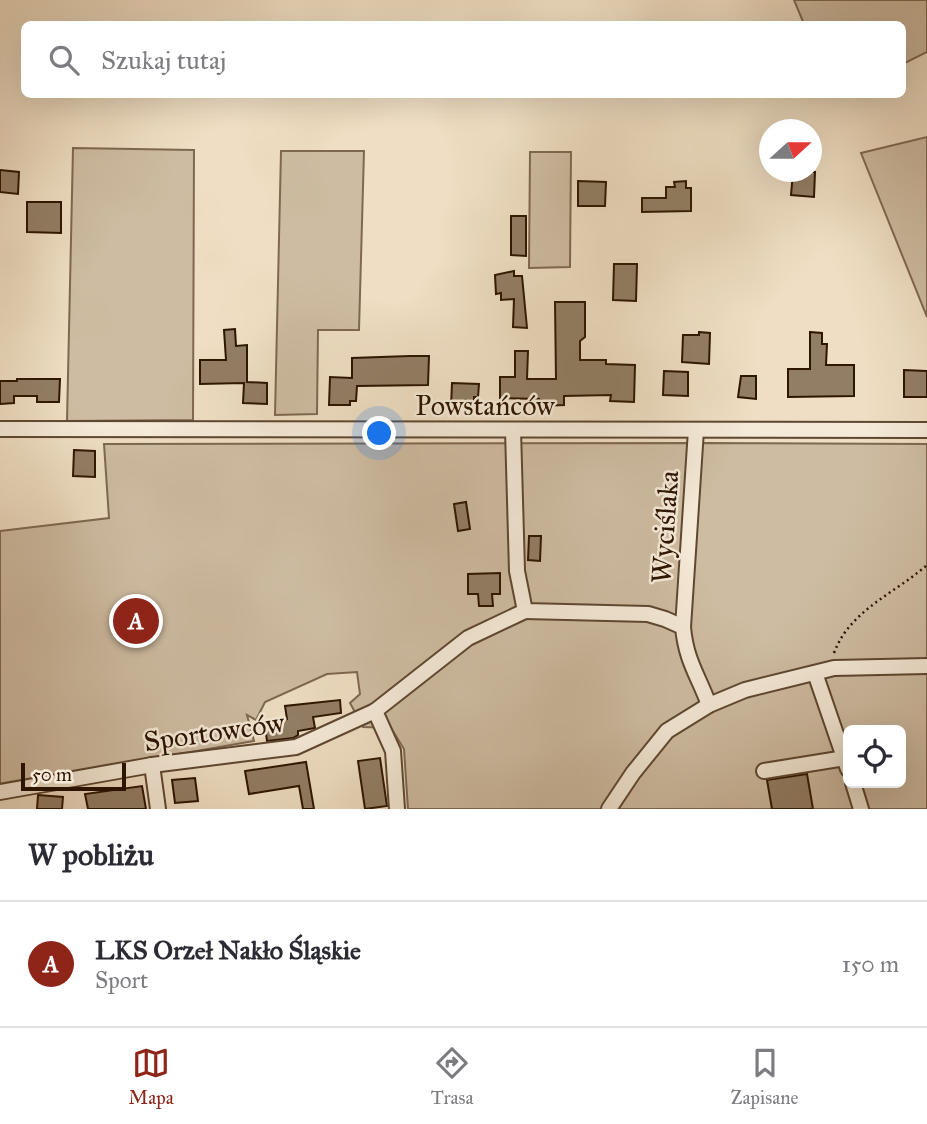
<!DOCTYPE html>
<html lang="pl">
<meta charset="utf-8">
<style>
body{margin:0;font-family:"IM FELL Great Primer",serif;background:#f2f2f3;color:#2b2b33}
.controls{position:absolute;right:21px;bottom:21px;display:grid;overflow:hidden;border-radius:10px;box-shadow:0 7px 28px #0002}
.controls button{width:63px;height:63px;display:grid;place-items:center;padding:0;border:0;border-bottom:2px solid #e1e1e2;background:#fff;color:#2b2b33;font:35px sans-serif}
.compass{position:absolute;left:759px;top:119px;width:63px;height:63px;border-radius:50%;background:#fff;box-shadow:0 7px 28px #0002;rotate:69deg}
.scale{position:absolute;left:21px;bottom:18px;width:105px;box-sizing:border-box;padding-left:7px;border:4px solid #2d1500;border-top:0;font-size:19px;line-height:24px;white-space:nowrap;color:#2d1500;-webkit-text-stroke:5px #f5ead8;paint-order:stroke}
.you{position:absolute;left:380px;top:434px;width:24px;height:24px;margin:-18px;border:5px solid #fff;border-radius:50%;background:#1a73e8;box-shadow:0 0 0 10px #1a73e833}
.badge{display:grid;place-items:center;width:46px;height:46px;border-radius:50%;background:#8f2418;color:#fff;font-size:23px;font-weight:700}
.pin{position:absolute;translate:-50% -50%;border:4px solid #fff;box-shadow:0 2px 7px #0006}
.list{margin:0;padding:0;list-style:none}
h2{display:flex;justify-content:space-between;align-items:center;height:91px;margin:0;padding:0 28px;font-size:30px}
h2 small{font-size:23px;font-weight:400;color:#7c7c81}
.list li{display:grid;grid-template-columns:46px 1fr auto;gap:21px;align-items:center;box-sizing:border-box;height:126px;padding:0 28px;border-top:2px solid #e1e1e2}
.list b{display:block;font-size:26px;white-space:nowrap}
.list p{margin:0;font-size:23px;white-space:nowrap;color:#7c7c81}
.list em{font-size:23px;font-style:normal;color:#7c7c81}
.icon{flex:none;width:38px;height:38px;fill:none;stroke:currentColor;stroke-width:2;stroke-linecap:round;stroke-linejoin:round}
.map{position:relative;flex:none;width:927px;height:809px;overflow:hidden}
.search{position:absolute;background:#fff;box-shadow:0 7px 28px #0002;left:21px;right:21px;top:21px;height:77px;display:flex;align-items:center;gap:18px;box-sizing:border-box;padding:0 24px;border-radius:10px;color:#7c7c81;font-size:26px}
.sheet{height:217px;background:#fff}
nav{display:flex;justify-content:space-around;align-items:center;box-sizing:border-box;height:98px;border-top:2px solid #e1e1e2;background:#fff;font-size:19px;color:#7c7c81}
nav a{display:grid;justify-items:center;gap:4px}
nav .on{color:#8f2418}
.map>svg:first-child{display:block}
</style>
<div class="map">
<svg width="927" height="809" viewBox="0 0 927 809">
<rect width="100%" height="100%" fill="#efdec3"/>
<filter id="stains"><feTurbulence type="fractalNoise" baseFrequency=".00286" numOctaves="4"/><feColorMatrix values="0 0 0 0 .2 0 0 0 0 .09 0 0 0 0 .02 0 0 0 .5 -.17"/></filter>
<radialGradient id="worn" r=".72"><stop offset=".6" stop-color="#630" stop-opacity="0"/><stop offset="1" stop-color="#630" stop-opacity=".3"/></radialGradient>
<g fill="#cebca2" stroke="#7e6851" stroke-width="2" fill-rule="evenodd">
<polygon points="794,0 927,0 927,52 903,64 902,24 804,24"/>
<polygon points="927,137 927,317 861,153"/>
<polygon points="73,148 194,150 193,420 67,421"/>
<polygon points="281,151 364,151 359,330 318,330 317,414 275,415"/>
<polygon points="530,152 571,152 570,267 529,268"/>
<path d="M 705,443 L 927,444 L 927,809 L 408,809 L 404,749 L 391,728 L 363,727 L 350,703 L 360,694 L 357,672 L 327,674 L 265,702 L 256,720 L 247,715 L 254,741 L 0,785 L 0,531 L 109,518 L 104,444 ZM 848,730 L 901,730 L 901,783 L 848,783 Z"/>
</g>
<g fill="#927e65" stroke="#2d1500" stroke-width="2">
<polygon points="0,170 19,172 18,194 0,192"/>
<polygon points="793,172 815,172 814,197 791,195"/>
<polygon points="578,181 606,182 605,206 578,206"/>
<polygon points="686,181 686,188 691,188 691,211 642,212 642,198 666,198 666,187 675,187 674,182"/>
<polygon points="27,202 61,202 61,233 27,232"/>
<polygon points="511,216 526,216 526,256 511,255"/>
<polygon points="614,264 637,264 636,301 613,300"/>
<polygon points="514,271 514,276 522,276 527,328 513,327 514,299 501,300 501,293 496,294 495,275"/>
<polygon points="555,302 585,302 585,337 580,341 580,360 606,360 606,364 635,365 634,402 610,401 611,395 564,396 564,405 539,406 539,399 500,398 500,377 515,377 515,351 528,351 527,379 556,379"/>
<polygon points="235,329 236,346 247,345 247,382 267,383 267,404 243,403 244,383 200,384 200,360 226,360 224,330"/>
<polygon points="699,332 710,333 709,364 682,362 683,335 699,335"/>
<polygon points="810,332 822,333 822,344 827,344 826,365 854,365 854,396 788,397 788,369 810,369"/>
<polygon points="410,356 429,356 428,385 357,386 356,401 350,401 350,405 329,405 330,377 352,378 352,358"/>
<polygon points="904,370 927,371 927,397 904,397"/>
<polygon points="664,371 688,372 688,396 663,395"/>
<polygon points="741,376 756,376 756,399 738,397"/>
<polygon points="17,379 60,379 59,402 37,402 37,396 14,396 14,403 0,404 0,381 17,381"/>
<polygon points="452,383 479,384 478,397 474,397 474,407 451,407"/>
<polygon points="74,450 95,451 95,477 73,476"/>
<polygon points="466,502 470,529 458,531 454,504"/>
<polygon points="529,536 541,536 540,561 528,560"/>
<polygon points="500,573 500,594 492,594 493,606 479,606 478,594 468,594 468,574"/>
<polygon points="340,700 341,713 313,717 315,728 298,731 298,735 293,738 267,741 265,727 276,726 276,723 287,719 285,706"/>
<polygon points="380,758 387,806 365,809 358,761"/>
<polygon points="306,762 314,809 303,809 299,786 249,794 245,771"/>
<polygon points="807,774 813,809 772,809 767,780"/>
<polygon points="195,778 198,801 175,803 172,780"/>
<polygon points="142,786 146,809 88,809 85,794"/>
<polygon points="38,795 63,797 62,809 37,809"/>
</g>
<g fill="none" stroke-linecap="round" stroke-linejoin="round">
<defs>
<g id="minor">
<polyline points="0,429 927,430"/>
<path d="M 513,430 L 517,571 L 525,611 L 648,614 L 665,619 L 683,627 C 686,661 698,675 709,705"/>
<polyline points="683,627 696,430"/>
<polyline points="815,673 848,769"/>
<polyline points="375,711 393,751 397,809"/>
<polyline points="152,765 158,809"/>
<polyline points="764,771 845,758"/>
<polyline points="853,783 861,809"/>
<polyline points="0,792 152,765 296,747 375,711 468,638 525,611"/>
<polyline points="609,809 633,773 667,731 709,705 745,690 834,668 927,666"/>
</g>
</defs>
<use href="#minor" stroke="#5e4731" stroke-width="18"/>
<path stroke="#2d1500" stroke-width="2.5" stroke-dasharray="2 3.5" stroke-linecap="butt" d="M 834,653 C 850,610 894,594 927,565"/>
<use href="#minor" stroke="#f5ead8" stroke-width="14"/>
</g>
<g text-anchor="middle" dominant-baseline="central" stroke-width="5" stroke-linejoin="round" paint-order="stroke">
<g font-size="28" fill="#2d1500" stroke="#f5ead8">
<text x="485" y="405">Powstańców</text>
<text transform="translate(665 527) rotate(-86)">Wyciślaka</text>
<text transform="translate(214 732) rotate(-8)">Sportowców</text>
</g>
</g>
<rect width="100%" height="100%" filter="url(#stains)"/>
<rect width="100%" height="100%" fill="url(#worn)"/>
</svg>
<div class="controls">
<button><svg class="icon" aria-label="locate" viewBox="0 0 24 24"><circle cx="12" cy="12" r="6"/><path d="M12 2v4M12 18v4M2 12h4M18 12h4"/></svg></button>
</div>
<svg class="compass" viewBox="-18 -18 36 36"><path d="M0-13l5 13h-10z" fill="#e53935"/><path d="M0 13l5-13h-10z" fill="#7c7c81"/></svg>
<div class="scale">50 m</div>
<div class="you"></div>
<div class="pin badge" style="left:136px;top:621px">A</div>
<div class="search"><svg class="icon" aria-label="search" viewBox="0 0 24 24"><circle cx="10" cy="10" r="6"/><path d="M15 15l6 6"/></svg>Szukaj tutaj</div>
</div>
<section class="sheet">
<h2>W pobliżu<small></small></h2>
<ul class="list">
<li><span class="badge">A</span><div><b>LKS Orzeł Nakło Śląskie</b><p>Sport</p></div><em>150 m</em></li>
</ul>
</section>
<nav>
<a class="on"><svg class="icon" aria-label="map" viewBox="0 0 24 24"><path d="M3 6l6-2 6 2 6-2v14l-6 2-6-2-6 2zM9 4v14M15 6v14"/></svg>Mapa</a>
<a><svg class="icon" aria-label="directions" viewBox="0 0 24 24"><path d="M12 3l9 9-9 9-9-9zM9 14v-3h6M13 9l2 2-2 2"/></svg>Trasa</a>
<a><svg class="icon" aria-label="saved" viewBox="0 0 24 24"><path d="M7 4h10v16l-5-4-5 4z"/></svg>Zapisane</a>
</nav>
